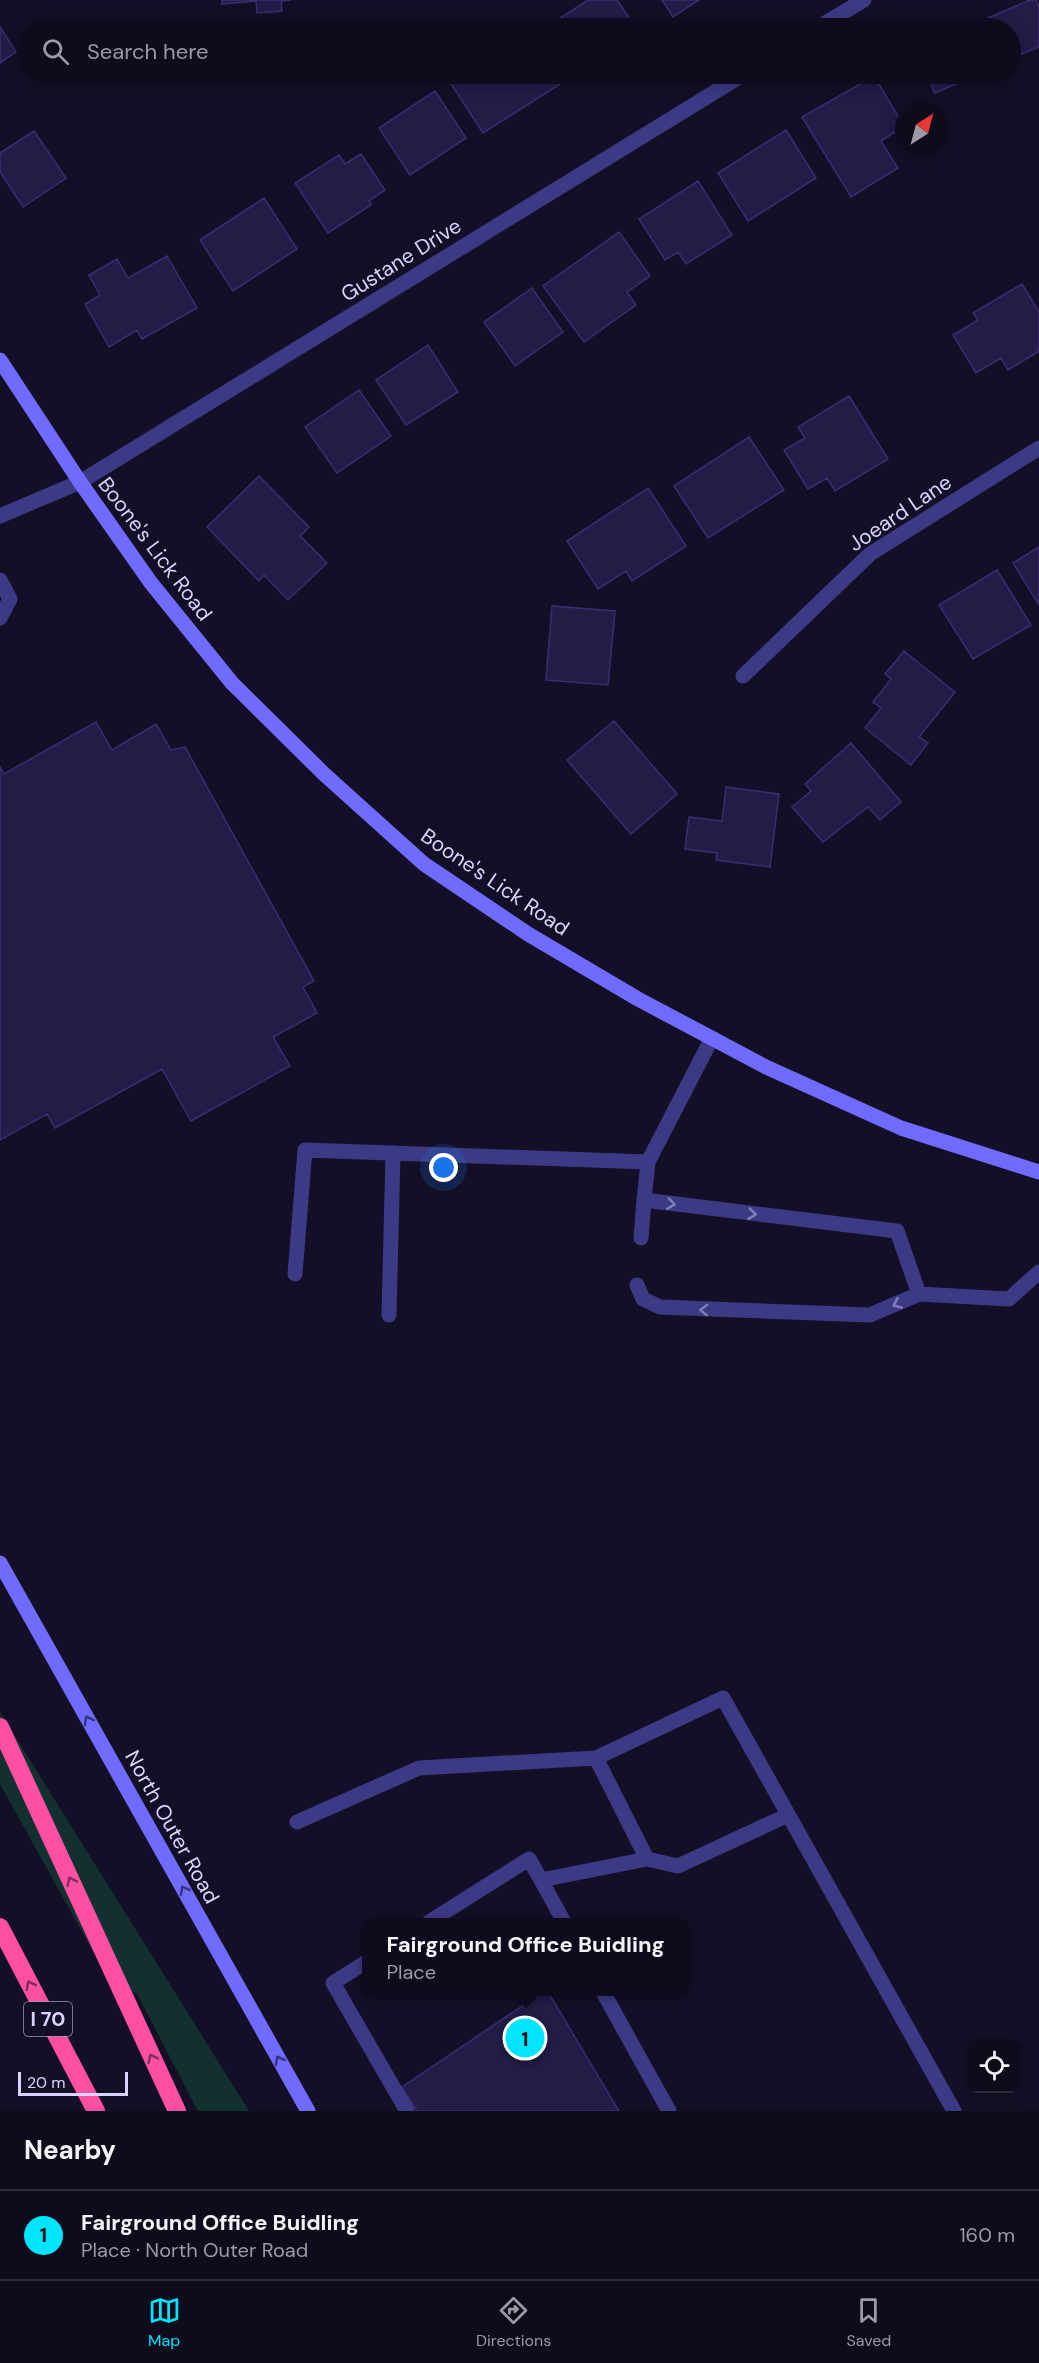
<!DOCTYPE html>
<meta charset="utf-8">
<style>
body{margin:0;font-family:"DM Sans",sans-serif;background:#171425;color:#f1f3f6}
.controls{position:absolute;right:18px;bottom:18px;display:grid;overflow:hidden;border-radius:12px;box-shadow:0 3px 15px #0003}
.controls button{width:54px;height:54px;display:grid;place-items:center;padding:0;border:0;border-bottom:2px solid #2e2b3b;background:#0e0b1c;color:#f1f3f6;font:30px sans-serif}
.compass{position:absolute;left:895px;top:102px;width:54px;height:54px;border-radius:50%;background:#0e0b1c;box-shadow:0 3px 15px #0003;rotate:36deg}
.scale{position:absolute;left:18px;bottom:15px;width:110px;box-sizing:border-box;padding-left:6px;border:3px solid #d9d4ff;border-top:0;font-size:16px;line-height:21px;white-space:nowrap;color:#d9d4ff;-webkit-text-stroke:4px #130f26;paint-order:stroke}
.you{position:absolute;left:444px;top:1168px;width:21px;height:21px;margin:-15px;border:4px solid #fff;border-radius:50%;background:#1a73e8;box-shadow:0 0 0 9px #1a73e833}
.badge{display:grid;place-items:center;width:39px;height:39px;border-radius:50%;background:#00e5ff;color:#111;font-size:20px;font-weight:700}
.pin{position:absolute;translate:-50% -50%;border:3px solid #fff;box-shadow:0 2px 6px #0006}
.popup{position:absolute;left:362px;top:1918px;width:327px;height:78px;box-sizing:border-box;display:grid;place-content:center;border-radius:12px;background:#0e0b1c;filter:drop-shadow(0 2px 4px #0005);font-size:20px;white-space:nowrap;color:#9b9ba3}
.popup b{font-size:22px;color:#f1f3f6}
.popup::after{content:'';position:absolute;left:50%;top:100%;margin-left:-12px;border:12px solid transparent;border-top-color:#0e0b1c}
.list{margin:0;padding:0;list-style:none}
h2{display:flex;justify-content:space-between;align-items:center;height:78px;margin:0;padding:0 24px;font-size:26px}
h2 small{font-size:20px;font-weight:400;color:#9b9ba3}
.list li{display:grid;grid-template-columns:39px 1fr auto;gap:18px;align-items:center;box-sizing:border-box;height:90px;padding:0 24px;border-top:2px solid #2e2b3b}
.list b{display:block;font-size:22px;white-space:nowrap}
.list p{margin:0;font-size:20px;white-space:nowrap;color:#9b9ba3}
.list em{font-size:20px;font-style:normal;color:#9b9ba3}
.icon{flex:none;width:33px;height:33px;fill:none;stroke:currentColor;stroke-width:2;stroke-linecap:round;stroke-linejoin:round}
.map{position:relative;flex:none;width:1039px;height:2111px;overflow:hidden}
.search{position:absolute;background:#0e0b1c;box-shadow:0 3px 15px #0003;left:18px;right:18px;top:18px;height:66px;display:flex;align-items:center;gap:15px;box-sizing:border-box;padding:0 21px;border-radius:33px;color:#9b9ba3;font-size:22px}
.sheet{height:168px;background:#0e0b1c}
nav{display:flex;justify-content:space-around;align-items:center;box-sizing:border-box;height:84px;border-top:2px solid #2e2b3b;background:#0e0b1c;font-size:16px;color:#9b9ba3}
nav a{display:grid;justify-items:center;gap:3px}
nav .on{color:#00e5ff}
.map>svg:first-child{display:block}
</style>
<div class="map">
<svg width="1039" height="2111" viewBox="0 0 1039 2111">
<rect width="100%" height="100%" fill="#130f26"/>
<path fill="#12302f" d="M 0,1712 L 249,2111 L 198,2111 L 137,1994 L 107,1977 L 0,1784 Z"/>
<path fill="#241b47" stroke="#3b2d73" stroke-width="1.5" d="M 222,0 L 291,0 L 281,1 L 282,11 L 257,13 L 256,1 L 222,4 Z
M 588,0 L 617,0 L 636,28 L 566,28 L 559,19 Z
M 662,0 L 699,0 L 673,17 Z
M 1030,0 L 1036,0 L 1039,8 L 1039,47 L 1010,59 L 1010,28 L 965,28 Z
M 0,27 L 16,52 L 0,63 Z
M 466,74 L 553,74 L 560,84 L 483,133 L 451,84 Z
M 926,74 L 979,74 L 935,93 Z
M 874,76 L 904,126 L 881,141 L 898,168 L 851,197 L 802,117 Z
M 435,91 L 466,138 L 410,175 L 379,128 Z
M 786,130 L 816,178 L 748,221 L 718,173 Z
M 34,131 L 66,178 L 23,207 L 0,172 L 0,153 Z
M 361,154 L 385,190 L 369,201 L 371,205 L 328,233 L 295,183 L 339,155 L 345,164 Z
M 698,181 L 732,235 L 686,264 L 678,252 L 665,260 L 639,219 Z
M 264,198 L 297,249 L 233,291 L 200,240 Z
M 619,232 L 650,276 L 627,292 L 636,305 L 584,342 L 543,286 Z
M 167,256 L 197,308 L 142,339 L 137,330 L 109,347 L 85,304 L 100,295 L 89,275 L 117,259 L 128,278 Z
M 1022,284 L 1039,312 L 1039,351 L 1008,370 L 1001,358 L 976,373 L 953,335 L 978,320 L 973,313 Z
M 532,288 L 563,332 L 515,366 L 484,322 Z
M 428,345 L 458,392 L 406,425 L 376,380 Z
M 359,390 L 391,436 L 337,473 L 305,427 Z
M 849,396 L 888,459 L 835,491 L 827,478 L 808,489 L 784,450 L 805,438 L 798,427 Z
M 749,437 L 784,490 L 708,538 L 674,486 Z
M 259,476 L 309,527 L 300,536 L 327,563 L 288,600 L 264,575 L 259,581 L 207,527 Z
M 648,488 L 686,546 L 632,581 L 626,571 L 598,589 L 567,541 Z
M 1039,547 L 1039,605 L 1013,563 Z
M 997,570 L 1031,625 L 973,659 L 939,605 Z
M 552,606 L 615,611 L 608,685 L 546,680 Z
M 904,651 L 955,692 L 919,737 L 928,743 L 911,765 L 865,728 L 881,708 L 873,702 L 891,679 L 885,674 Z
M 614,721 L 677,794 L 631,834 L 567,760 Z
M 96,722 L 112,750 L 156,724 L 171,750 L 185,747 L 314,981 L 303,987 L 317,1013 L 273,1037 L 290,1066 L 191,1121 L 162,1069 L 55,1128 L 47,1114 L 0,1140 L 0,767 L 4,774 Z
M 851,743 L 901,802 L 880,820 L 868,807 L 823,842 L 792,807 L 811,791 L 805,784 Z
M 726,787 L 779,794 L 770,867 L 716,860 L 717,853 L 685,849 L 689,817 L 722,821 Z
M 543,1992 L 548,1992 L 619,2111 L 417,2111 L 402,2087 Z"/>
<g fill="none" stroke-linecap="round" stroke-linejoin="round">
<path stroke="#3d3a85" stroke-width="15" d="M 0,516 L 80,482
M 0,580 L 10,599 L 0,618
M 644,1200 L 648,1162 L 712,1038
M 295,1274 L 305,1150 L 648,1162
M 637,1285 L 643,1299 L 660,1307 L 870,1315 L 919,1294 L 897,1231 L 644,1200 L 641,1238
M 919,1294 L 1009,1299 L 1039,1272
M 389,1315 L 393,1153
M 297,1822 L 419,1768 L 596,1758 L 723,1698 L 954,2111
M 647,1859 L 678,1866 L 788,1815
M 541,1880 L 564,1922
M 429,1922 L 529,1859 L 541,1880 L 647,1859 L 596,1758
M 366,1962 L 333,1983 L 407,2111
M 603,1992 L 669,2111"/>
<path stroke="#3d3a85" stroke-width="15" d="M 817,28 L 864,0
M 80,482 L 744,74
M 743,676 L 870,554 L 1039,448"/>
<path stroke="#6f6bff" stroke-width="15" d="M 0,360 L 80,482 L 151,583 L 232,683 L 324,774 L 424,864 L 528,934 L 638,999 L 766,1067 L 901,1128 L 1039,1172
M 0,1563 L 308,2111"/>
<path stroke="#ff4fa3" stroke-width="18" d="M 0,1727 L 177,2111
M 0,1927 L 96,2111"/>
</g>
<defs><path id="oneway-chevron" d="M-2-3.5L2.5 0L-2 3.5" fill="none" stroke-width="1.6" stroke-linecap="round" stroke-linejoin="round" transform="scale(1.5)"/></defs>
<g stroke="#837fbc">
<use href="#oneway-chevron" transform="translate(671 1204) rotate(8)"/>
<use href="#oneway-chevron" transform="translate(752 1214) rotate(7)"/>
<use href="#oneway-chevron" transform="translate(897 1304) rotate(156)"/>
<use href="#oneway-chevron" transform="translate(704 1310) rotate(-178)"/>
</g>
<g stroke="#38347d">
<use href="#oneway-chevron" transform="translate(88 1720) rotate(-119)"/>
<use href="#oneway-chevron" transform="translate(184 1890) rotate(-119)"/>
<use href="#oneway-chevron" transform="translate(279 2060) rotate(-119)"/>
</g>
<g stroke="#7d2c5e">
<use href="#oneway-chevron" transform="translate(71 1881) rotate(-115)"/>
<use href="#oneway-chevron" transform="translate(30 1985) rotate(-118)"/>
<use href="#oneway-chevron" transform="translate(152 2058) rotate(-115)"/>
</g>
<g text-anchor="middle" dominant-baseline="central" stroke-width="5" stroke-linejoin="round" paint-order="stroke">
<rect fill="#130f26" stroke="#9e99be" stroke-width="1.5" x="24" y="2002" width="48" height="34" rx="4.5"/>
<g font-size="20" font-weight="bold" fill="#d9d4ff">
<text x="48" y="2019">I 70</text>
</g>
<g font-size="21" fill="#d9d4ff" stroke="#130f26">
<text transform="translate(401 260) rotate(-32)">Gustane Drive</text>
<text transform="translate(900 513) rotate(-34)">Joeard Lane</text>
<text transform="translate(155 549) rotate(53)">Boone's Lick Road</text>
<text transform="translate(495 882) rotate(34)">Boone's Lick Road</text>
<text transform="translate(172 1827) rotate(61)">North Outer Road</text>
</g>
</g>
</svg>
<div class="controls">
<button><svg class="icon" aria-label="locate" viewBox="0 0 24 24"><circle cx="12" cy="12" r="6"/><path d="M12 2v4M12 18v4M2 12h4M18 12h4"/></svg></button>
</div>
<svg class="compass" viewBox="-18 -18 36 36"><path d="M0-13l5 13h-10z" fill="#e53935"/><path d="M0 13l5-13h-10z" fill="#9b9ba3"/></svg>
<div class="scale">20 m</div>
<div class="you"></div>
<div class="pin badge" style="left:525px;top:2038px">1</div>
<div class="popup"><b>Fairground Office Buidling</b>Place</div>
<div class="search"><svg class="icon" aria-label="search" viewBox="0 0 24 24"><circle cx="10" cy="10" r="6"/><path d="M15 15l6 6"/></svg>Search here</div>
</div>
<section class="sheet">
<h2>Nearby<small></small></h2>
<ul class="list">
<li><span class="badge">1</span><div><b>Fairground Office Buidling</b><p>Place · North Outer Road</p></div><em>160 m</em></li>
</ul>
</section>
<nav>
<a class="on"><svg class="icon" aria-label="map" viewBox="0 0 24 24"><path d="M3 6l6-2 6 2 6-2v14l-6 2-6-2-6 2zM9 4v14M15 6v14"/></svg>Map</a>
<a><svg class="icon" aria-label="directions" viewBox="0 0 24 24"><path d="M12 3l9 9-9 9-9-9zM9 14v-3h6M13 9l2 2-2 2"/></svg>Directions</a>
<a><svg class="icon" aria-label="saved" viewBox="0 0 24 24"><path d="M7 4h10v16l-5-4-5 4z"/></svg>Saved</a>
</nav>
